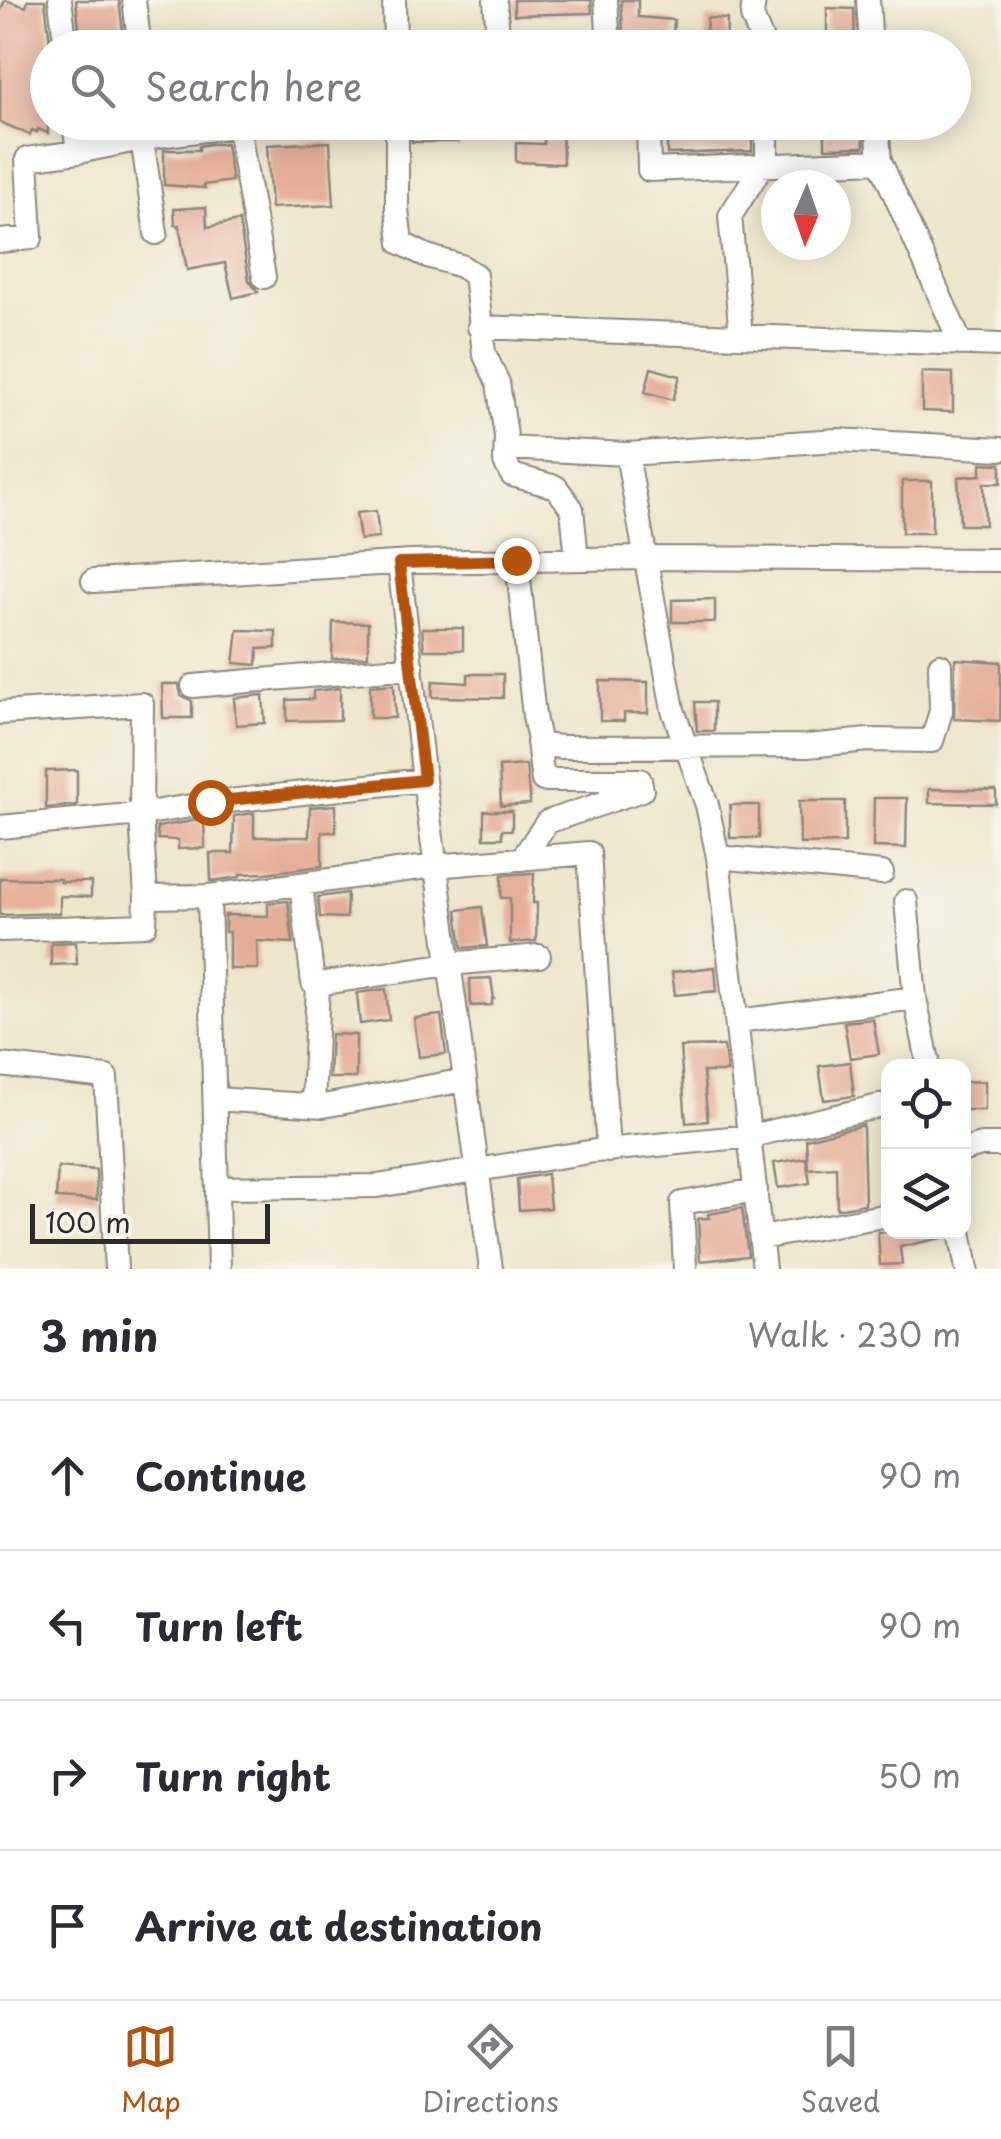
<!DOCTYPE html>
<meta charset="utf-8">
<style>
body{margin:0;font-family:"Playpen Sans",sans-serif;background:#f7f7f7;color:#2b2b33}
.controls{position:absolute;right:30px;bottom:30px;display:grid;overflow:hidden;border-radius:20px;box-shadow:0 5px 25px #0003}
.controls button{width:90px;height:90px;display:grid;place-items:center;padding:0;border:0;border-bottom:2px solid #e1e1e2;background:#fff;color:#2b2b33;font:50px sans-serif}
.compass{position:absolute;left:761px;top:170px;width:90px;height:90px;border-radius:50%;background:#fff;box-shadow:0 5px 25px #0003;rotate:182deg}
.scale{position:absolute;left:30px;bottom:25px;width:240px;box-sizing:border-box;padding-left:10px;border:5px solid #2b2b2b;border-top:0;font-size:28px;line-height:35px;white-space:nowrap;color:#2b2b2b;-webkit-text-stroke:8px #f7f3e8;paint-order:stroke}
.stop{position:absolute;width:30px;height:30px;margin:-22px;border:8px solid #b45309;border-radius:50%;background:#fff}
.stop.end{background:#b45309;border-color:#fff;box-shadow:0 2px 10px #0008}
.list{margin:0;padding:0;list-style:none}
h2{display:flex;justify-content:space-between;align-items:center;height:130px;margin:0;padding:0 40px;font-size:42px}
h2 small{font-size:32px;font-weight:400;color:#7c7c81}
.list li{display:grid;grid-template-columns:65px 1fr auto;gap:30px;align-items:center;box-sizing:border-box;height:150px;padding:0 40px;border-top:2px solid #e1e1e2}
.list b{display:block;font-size:38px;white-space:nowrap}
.list em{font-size:32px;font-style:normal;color:#7c7c81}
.icon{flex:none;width:55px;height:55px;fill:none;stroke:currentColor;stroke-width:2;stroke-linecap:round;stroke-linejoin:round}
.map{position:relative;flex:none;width:1001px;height:1269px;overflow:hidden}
.search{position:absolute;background:#fff;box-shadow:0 5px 25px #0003;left:30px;right:30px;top:30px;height:110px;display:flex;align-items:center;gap:25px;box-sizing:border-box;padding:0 35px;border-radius:55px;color:#7c7c81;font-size:38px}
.sheet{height:730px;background:#fff}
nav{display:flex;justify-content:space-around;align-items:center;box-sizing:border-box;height:140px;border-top:2px solid #e1e1e2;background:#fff;font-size:28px;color:#7c7c81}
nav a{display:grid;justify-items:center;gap:5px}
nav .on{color:#b45309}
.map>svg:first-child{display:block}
</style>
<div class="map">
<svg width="1001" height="1269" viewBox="0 0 1001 1269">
<rect width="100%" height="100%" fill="#f7f3e8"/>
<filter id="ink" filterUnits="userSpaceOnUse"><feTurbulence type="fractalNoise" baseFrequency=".01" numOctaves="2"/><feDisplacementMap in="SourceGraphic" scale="20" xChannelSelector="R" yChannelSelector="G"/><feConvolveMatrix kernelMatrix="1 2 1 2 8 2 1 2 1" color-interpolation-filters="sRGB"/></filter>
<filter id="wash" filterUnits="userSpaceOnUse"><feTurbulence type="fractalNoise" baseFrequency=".0048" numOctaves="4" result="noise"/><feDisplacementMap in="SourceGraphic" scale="40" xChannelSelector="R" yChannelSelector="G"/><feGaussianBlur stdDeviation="2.25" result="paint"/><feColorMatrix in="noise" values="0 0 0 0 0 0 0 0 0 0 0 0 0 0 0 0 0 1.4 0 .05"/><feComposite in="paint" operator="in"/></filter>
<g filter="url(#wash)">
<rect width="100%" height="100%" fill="#eee6cb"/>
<g id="blocks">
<path fill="#e5ad98" d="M 5,0 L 26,7 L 28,0 L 45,0 L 50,42 L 48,48 L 48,133 L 38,129 L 37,132 L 32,130 L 30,135 L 0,122 L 0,12 Z
M 76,0 L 119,0 L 125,48 L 81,48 Z
M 514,0 L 591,0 L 592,13 L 514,15 Z
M 621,0 L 638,0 L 638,17 L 674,20 L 672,48 L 624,48 Z
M 827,8 L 854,9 L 855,47 L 827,47 Z
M 707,18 L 727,19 L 726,48 L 705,48 Z
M 544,122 L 562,122 L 563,164 L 516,162 L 516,143 L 544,144 Z
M 412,123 L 459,123 L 459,142 L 412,142 Z
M 825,131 L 863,131 L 864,147 L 825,148 Z
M 730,134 L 752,134 L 752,151 L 667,154 L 667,135 L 730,136 Z
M 330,142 L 334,205 L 271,208 L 267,145 Z
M 210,144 L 226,144 L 232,181 L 204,185 L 205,188 L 164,185 L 164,150 L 199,150 L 199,146 Z
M 206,207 L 207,227 L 239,221 L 249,280 L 258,292 L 233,298 L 225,263 L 187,270 L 179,225 L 175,225 L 174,209 Z
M 651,368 L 680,376 L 673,400 L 645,392 Z
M 922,372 L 953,373 L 953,412 L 922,411 Z
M 981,463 L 1001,464 L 1001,483 L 984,483 L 985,525 L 960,525 L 958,477 L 981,475 Z
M 902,481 L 932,481 L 932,533 L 902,533 Z
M 376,511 L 379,538 L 360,540 L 356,513 Z
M 715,599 L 715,622 L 672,622 L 672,600 Z
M 333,622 L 368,623 L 368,656 L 332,659 Z
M 422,628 L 463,628 L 463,650 L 424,650 Z
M 238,630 L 276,631 L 276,648 L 258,649 L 257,665 L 234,663 Z
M 955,659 L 1001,662 L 1000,721 L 954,719 Z
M 468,674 L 503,674 L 503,698 L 432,697 L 433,681 L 468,683 Z
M 600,681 L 648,682 L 648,713 L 624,713 L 624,721 L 600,721 Z
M 162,684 L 179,684 L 181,695 L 192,701 L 192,718 L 163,718 Z
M 394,684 L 395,718 L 370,718 L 370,686 Z
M 340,688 L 340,720 L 287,721 L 287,700 L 313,699 L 313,691 Z
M 263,695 L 265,723 L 236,725 L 234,698 Z
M 695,702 L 714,702 L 714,731 L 697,731 Z
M 526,765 L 530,804 L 501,806 L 499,767 Z
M 77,770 L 77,805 L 46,808 L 46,771 Z
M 929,789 L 996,790 L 996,804 L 929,803 Z
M 874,798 L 907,798 L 906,848 L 873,847 Z
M 799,801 L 845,801 L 845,843 L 800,844 Z
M 336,805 L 336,832 L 322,832 L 322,866 L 266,873 L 240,874 L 240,877 L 211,881 L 210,853 L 233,853 L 234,816 L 254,813 L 254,837 L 309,837 L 310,807 Z
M 730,805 L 759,805 L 759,838 L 730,838 Z
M 484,811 L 512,811 L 512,830 L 502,830 L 502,838 L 484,838 Z
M 204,819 L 205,848 L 178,849 L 178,840 L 158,839 L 157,827 Z
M 534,873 L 533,903 L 537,903 L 536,941 L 510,943 L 510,898 L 501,898 L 502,875 Z
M 0,878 L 60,879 L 60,882 L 91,882 L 91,897 L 60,896 L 60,913 L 0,915 Z
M 347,893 L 346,918 L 320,917 L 318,897 Z
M 288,901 L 293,943 L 257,941 L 258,969 L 229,969 L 229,932 L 225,932 L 225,915 L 268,916 L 268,903 Z
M 482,907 L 487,946 L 462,948 L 457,910 Z
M 76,942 L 77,964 L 51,965 L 51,943 Z
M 715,967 L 717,991 L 675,995 L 672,972 Z
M 491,978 L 494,999 L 492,999 L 492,1005 L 471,1006 L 470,979 Z
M 386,989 L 389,1020 L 360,1024 L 357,993 Z
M 441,1015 L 446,1054 L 419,1057 L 414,1018 Z
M 873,1019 L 879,1054 L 850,1058 L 844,1022 Z
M 331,1034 L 356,1035 L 356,1078 L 329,1078 Z
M 724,1046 L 727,1072 L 703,1072 L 708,1121 L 686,1123 L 680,1047 Z
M 850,1062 L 854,1096 L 824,1100 L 819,1066 Z
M 985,1081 L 985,1110 L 964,1110 L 964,1082 Z
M 863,1125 L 865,1204 L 837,1209 L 836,1167 L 808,1169 L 806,1139 Z
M 806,1158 L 810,1183 L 778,1188 L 774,1163 Z
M 58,1167 L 96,1170 L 97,1200 L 56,1198 Z
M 547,1174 L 550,1208 L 519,1210 L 517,1179 Z
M 742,1208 L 748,1256 L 700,1261 L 698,1219 L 709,1218 L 708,1214 Z
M 878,1232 L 945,1232 L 946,1237 L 900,1247 L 902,1264 L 880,1265 Z"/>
</g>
</g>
<g filter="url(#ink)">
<use href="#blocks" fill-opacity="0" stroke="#8c887b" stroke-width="2.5"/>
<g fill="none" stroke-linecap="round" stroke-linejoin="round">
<defs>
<path id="minor" d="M 60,0 L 66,48
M 134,0 L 140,48
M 394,0 L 395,48
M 495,0 L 499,48
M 606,0 L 609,48
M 754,0 L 752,16 L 765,48
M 868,0 L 871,48
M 912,48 L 935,46
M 74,122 L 78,152
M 397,122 L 397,209 L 401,243 L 427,256 L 461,266 L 475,275 L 484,353 L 498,383 L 506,436 L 505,462 L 512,475 L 556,487 L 572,509 L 577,559
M 503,122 L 503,123
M 648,122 L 649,170 L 880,161 L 877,122
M 238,125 L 264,277
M 142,139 L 156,233
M 880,161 L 961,344
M 767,165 L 767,122
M 0,241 L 31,238 L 27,159 L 78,152 L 151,137 L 266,122
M 479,327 L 1001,345
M 741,336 L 730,216 L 762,166
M 506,448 L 627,454 L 837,440 L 1001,449
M 627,454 L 673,710 L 707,805 L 718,857 L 764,1269
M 517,561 L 534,716 L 540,745 L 562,747 L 808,746 L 868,740 L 932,741 L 941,711 L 940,665
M 399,563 L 424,780 L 491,1269
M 93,581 L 412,562 L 645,558 L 1001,560
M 193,686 L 412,667
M 0,713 L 142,704 L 141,814 L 210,803 L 424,780
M 0,827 L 141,814 L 146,897
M 718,857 L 882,873
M 522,859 L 547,822 L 642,790 L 640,780 L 543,780 L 538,742
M 301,884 L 313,983 L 318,984 L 313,1105
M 209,896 L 219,1269
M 906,901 L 915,998
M 0,930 L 145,925 L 146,897 L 209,896 L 435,866 L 589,853 L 608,1151
M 318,984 L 449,964 L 539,956
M 738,1021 L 915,998 L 929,1066
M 0,1065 L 106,1077 L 116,1269
M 215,1099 L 323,1106 L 465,1080
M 964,1150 L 981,1145 L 1001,1145
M 217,1188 L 377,1186 L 595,1151 L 751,1136 L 888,1104
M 960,1232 L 967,1269
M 761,1238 L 888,1215
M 685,1269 L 682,1203 L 756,1190"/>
</defs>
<use href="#minor" stroke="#8c887b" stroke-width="26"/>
<use href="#minor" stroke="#fff" stroke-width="22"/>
</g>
</g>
<g fill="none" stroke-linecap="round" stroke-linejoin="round" filter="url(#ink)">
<path stroke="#b45309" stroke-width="12" d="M 210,802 L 424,780 L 399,563 L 516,560"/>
</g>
</svg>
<div class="controls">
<button><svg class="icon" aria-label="locate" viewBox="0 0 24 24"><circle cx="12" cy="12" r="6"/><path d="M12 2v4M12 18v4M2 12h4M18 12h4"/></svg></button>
<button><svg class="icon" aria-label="layers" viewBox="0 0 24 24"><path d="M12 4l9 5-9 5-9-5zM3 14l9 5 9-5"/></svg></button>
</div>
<svg class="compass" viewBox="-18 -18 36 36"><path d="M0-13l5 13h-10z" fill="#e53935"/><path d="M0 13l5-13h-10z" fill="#7c7c81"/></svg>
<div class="scale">100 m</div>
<div class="stop" style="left:210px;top:802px"></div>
<div class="stop end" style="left:516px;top:560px"></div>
<div class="search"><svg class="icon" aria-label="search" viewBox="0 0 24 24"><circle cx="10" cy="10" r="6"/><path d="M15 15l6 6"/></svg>Search here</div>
</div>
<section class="sheet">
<h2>3 min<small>Walk · 230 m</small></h2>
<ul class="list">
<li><svg class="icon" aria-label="ahead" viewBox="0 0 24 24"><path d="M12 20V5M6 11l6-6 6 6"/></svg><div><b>Continue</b></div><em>90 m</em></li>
<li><svg class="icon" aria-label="left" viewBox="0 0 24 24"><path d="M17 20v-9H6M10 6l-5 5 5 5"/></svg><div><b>Turn left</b></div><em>90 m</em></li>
<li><svg class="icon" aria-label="right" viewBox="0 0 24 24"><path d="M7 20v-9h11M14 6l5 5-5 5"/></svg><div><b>Turn right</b></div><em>50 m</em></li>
<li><svg class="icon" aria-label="arrive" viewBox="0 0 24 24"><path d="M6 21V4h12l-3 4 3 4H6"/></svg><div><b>Arrive at destination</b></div></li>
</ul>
</section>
<nav>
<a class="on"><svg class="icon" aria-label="map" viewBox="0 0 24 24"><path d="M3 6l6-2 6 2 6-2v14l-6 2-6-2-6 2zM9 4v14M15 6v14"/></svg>Map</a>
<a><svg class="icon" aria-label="directions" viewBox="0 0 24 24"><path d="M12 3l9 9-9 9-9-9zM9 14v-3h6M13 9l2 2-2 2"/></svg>Directions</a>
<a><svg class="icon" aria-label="saved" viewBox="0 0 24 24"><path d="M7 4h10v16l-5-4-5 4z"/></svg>Saved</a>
</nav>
